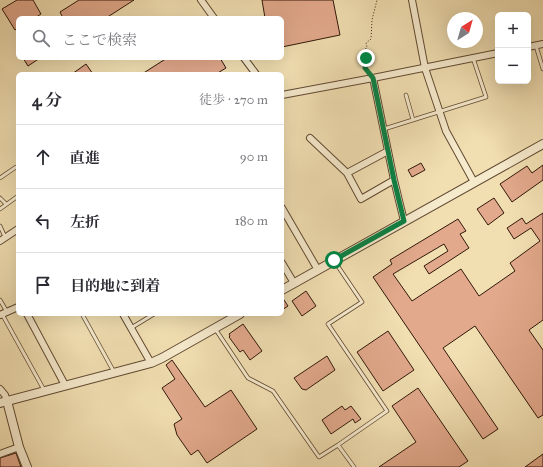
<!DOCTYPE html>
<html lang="ja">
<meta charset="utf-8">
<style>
body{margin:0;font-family:"IM FELL Great Primer","Noto Serif JP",serif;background:#f7f7f7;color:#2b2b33}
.controls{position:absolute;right:12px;top:12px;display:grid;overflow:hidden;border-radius:6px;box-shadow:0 4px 16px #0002}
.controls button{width:36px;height:36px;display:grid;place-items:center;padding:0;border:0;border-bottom:1px solid #e1e1e2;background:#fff;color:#2b2b33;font:20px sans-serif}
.compass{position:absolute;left:447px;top:12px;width:36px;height:36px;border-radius:50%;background:#fff;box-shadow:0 4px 16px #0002;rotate:37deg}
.stop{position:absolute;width:12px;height:12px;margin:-9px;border:3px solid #0b8043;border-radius:50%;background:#fff}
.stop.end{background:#0b8043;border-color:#fff;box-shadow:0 1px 4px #0008}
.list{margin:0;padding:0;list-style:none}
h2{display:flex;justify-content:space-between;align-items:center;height:52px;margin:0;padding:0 16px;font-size:17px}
h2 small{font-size:13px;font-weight:400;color:#7c7c81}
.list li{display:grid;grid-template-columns:26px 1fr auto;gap:12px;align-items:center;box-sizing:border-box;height:64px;padding:0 16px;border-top:1px solid #e1e1e2}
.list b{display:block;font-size:15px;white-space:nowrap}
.list em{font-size:13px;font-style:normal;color:#7c7c81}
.icon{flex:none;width:22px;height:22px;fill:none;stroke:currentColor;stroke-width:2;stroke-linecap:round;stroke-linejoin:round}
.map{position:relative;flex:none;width:543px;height:467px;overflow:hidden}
.search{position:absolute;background:#fff;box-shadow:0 4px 16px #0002;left:16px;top:16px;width:268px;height:44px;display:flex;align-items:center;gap:10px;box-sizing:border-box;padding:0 14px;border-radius:6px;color:#7c7c81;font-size:15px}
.panel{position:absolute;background:#fff;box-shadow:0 4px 16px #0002;left:16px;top:72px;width:268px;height:244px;border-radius:6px}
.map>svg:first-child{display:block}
</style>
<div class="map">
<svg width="543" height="467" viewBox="0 0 543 467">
<rect width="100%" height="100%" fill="#f1dfb2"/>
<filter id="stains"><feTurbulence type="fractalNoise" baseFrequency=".005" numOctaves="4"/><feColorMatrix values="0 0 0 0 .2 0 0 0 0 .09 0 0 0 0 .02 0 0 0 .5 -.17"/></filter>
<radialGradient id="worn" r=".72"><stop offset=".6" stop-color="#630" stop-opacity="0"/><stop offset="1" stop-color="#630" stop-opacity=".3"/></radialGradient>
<path fill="#e2a98c" stroke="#311808" d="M 17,0 L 33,0 L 41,14 L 35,18 L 18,18 L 18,28 L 15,30 L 2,9 Z
M 79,0 L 134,0 L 106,18 L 63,18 L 60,12 Z
M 262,0 L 333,0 L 340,35 L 282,47 L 282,18 L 265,18 Z
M 23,58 L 40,58 L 28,66 Z
M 167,58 L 220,58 L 226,68 L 216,74 L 142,74 Z
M 86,64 L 93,74 L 72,74 Z
M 421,163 L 425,170 L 412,177 L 408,170 Z
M 543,165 L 543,180 L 512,202 L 500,184 L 527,166 L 532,173 Z
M 494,198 L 504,213 L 488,225 L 477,209 Z
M 543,213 L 543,320 L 529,330 L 543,350 L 543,415 L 538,418 L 475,326 L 443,348 L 498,429 L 483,439 L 373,277 L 392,264 L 390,260 L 458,219 L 466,231 L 460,234 L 469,248 L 429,274 L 424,266 L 448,251 L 444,244 L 393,274 L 412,301 L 461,269 L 479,296 L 515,271 L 510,263 L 540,241 L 531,228 L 514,239 L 507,228 L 522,218 L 526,224 Z
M 306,291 L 316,306 L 302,316 L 292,301 Z
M 282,297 L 288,306 L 282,310 Z
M 243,324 L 262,351 L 250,360 L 243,350 L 240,352 L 229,337 L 230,336 L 229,334 Z
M 388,331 L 414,370 L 383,391 L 357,352 Z
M 327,356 L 335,370 L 306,390 L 302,389 L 294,378 Z
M 172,360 L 205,407 L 231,390 L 257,429 L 207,463 L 198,450 L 191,455 L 177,435 L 174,424 L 182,419 L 162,388 L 175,379 L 166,365 Z
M 418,388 L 468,461 L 459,467 L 379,467 L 416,442 L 392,406 Z
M 342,406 L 345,410 L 351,406 L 361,419 L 355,423 L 353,419 L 331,434 L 322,420 Z
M 16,453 L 21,467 L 0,467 L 0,458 Z
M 543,454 L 543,467 L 525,467 Z"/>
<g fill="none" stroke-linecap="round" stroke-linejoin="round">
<defs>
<path id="service" d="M 536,46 L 543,69
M 406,95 L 413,120
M 384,129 L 486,97 L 473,58
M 0,178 L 16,167
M 0,198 L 6,204
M 0,209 L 18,196
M 0,226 L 5,237
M 0,300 L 7,312
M 2,314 L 44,390
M 82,314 L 114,372
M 131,328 L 154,314
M 216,330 L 248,378 L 273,391 L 319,457 L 338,445 L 387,411 L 328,324 L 362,302 L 335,262
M 338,445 L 354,467"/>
<path id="minor" d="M 201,0 L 214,18
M 412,0 L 425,68 L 446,131 L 474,182
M 528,47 L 543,44
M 244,58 L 256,74
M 373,78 L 394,180 L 404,221
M 282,95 L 373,78 L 498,53
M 310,138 L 347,173 L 361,199 L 394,180
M 347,173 L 388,151
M 282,208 L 318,270
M 0,241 L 18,229
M 282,263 L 294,283
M 27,314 L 65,385
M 123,314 L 151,363
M 0,315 L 18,307
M 0,389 L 5,395 L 7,401
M 0,454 L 19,447"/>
<path id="tertiary" d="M 282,290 L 543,144
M 7,401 L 19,447 L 27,467
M 0,403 L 151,363 L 162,358 L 240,314"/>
</defs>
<use href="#service" stroke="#614a32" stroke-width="4.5"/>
<use href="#minor" stroke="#614a32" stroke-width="8"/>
<use href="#tertiary" stroke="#614a32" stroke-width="10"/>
<path stroke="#311808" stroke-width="1" stroke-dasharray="1 2" stroke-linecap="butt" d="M 369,73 L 365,68 L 366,58 L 363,52 L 367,47 L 366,43 L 371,39 L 372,20 L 377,0"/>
<use href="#service" stroke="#f6eacd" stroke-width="3"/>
<use href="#minor" stroke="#f6eacd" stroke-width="6"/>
<use href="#tertiary" stroke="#f6eacd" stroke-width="8"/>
</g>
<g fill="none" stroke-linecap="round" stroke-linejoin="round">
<path stroke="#0b8043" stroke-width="5" d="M 334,260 L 404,221 L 394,180 L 373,78 L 365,68 L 366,58"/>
</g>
<rect width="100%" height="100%" filter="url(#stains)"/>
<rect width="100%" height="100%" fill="url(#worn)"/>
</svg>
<div class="controls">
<button>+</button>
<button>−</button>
</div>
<svg class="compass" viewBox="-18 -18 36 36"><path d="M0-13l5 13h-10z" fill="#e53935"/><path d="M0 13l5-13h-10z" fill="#7c7c81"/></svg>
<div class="stop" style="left:334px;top:260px"></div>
<div class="stop end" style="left:366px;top:58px"></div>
<div class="search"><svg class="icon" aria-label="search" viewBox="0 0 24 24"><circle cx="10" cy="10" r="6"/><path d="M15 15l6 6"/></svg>ここで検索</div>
<section class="panel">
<h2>4 分<small>徒歩 · 270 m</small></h2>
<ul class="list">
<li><svg class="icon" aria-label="ahead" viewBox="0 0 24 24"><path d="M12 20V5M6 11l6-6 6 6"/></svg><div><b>直進</b></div><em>90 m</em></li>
<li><svg class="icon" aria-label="left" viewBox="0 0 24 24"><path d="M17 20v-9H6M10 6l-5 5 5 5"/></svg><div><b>左折</b></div><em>180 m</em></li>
<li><svg class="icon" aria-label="arrive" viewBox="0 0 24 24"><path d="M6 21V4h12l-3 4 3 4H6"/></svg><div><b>目的地に到着</b></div></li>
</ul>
</section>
</div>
